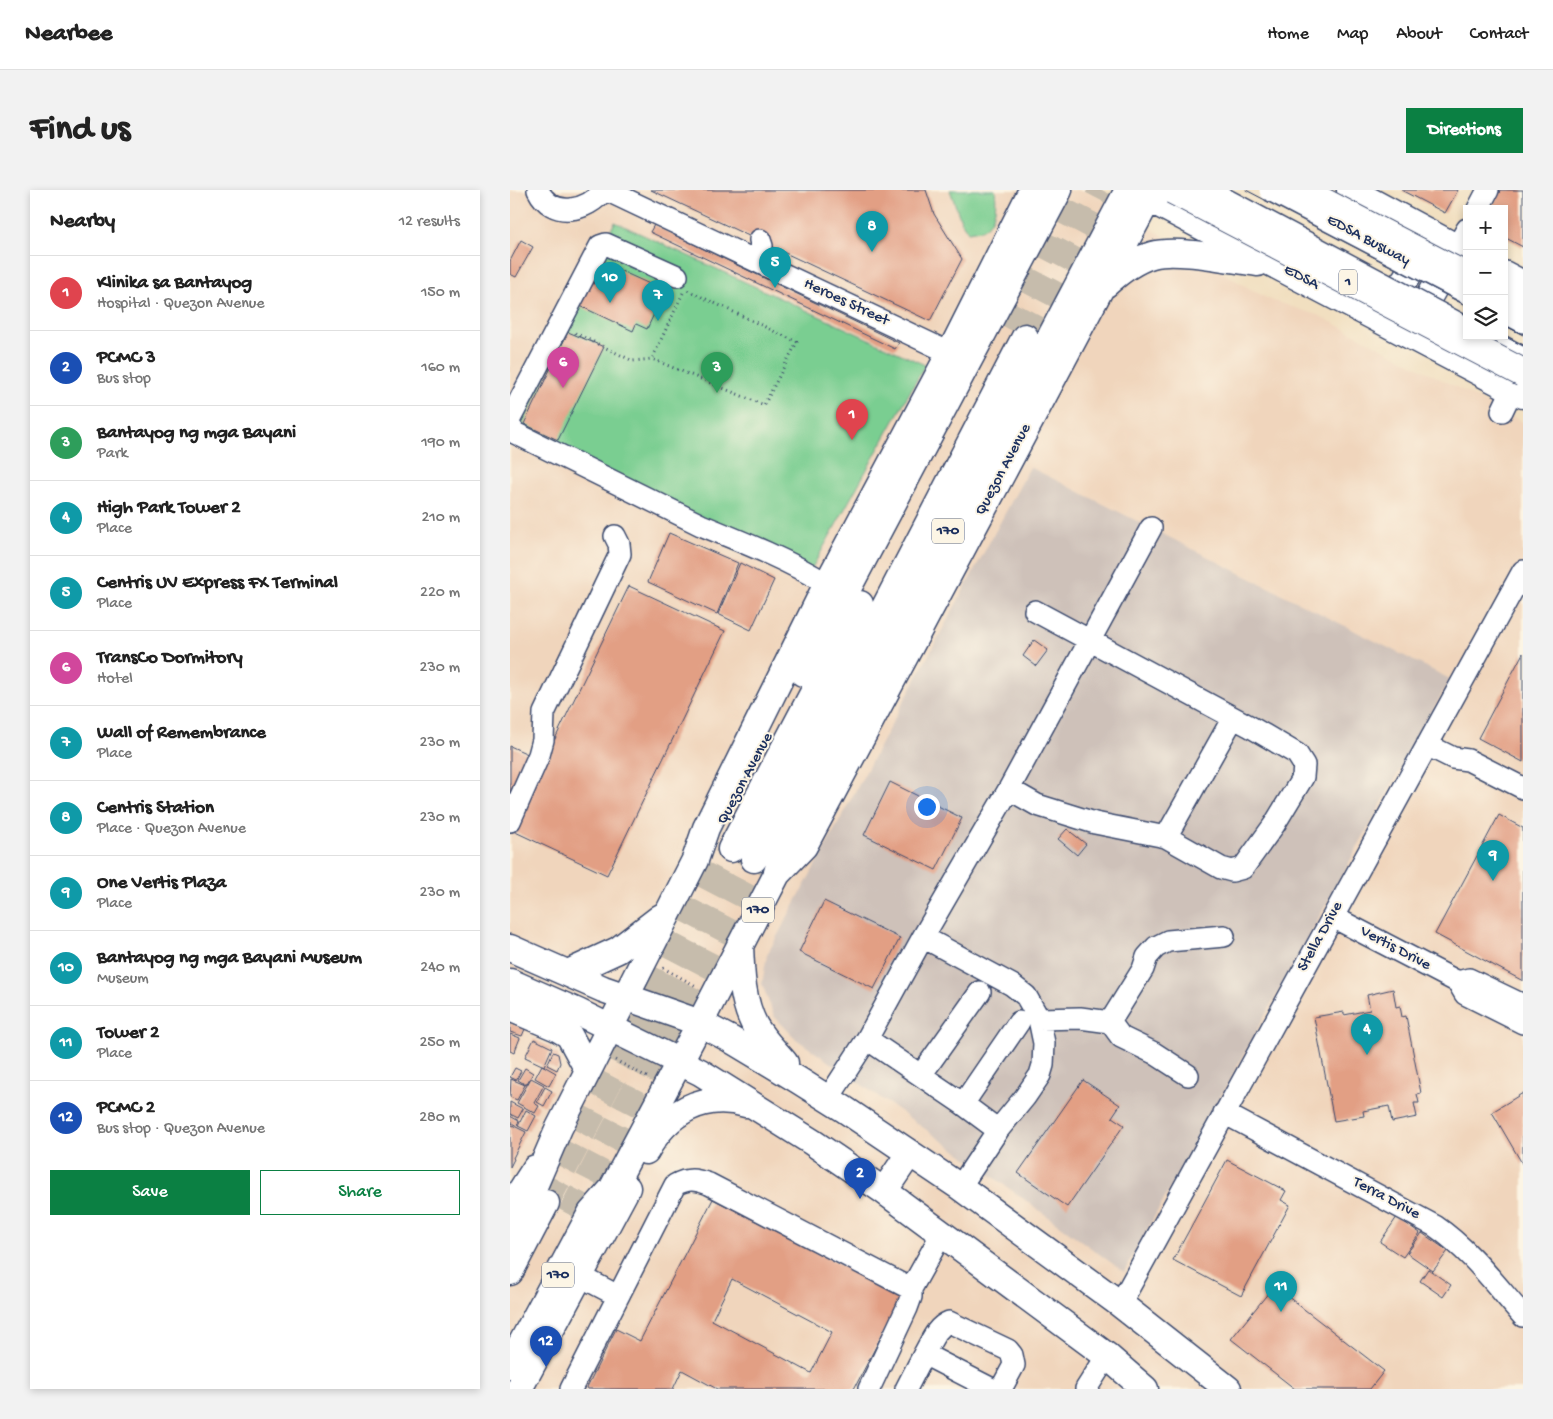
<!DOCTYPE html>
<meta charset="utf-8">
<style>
body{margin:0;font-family:"Gochi Hand",sans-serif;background:#f2f2f2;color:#222}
.controls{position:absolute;right:15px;top:15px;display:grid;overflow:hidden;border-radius:0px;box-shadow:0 2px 8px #0003}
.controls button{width:45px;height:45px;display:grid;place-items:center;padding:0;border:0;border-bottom:1px solid #e0e0e0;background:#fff;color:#222;font:25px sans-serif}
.you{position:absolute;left:416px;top:616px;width:18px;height:18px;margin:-12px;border:4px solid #fff;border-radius:50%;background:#1a73e8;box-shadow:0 0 0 8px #1a73e833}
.badge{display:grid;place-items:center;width:32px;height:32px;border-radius:50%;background:#0b8043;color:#fff;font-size:16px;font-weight:700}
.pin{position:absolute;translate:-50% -41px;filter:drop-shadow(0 1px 2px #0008)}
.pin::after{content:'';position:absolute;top:26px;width:18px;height:15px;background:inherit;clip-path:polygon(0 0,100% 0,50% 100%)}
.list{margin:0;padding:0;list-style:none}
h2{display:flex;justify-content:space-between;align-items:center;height:65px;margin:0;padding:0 20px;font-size:21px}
h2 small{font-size:16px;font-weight:400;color:#767676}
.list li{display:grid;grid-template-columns:32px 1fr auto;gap:15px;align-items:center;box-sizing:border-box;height:75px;padding:0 20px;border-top:1px solid #e0e0e0}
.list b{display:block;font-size:19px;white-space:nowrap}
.list p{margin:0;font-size:16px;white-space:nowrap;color:#767676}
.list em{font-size:16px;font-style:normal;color:#767676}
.actions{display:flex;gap:10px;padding:15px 20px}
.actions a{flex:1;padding:11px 0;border:1px solid #0b8043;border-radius:0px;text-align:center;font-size:18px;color:#0b8043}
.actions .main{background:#0b8043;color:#fff}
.icon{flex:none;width:28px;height:28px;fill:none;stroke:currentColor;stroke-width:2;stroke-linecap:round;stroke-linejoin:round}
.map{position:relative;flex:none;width:1013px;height:1199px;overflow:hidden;border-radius:0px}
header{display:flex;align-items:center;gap:30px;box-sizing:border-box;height:70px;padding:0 25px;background:#fff;border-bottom:1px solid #e0e0e0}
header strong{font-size:24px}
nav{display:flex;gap:28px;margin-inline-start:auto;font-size:18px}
.intro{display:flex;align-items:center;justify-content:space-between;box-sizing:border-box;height:120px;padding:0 30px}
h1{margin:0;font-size:35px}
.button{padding:12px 22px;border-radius:0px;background:#0b8043;color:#fff;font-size:18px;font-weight:700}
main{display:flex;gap:30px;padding:0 30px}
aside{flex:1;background:#fff;border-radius:0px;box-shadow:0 2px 8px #0003}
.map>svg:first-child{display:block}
</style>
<header>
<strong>Nearbee</strong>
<nav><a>Home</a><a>Map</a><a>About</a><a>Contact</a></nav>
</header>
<div class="intro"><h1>Find us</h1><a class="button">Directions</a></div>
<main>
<aside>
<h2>Nearby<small>12 results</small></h2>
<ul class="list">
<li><span class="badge" style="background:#e0444e">1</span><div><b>Klinika sa Bantayog</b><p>Hospital · Quezon Avenue</p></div><em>150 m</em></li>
<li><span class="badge" style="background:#1a4fb4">2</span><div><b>PCMC 3</b><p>Bus stop</p></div><em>160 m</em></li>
<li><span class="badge" style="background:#2e9e5b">3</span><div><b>Bantayog ng mga Bayani</b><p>Park</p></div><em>190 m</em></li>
<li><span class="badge" style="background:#0f9aa8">4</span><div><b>High Park Tower 2</b><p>Place</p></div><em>210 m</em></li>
<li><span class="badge" style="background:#0f9aa8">5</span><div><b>Centris UV Express FX Terminal</b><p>Place</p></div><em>220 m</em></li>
<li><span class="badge" style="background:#d1479c">6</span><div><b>TransCo Dormitory</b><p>Hotel</p></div><em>230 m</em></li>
<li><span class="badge" style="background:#0f9aa8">7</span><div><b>Wall of Remembrance</b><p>Place</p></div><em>230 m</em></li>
<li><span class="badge" style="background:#0f9aa8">8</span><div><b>Centris Station</b><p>Place · Quezon Avenue</p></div><em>230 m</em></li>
<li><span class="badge" style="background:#0f9aa8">9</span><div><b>One Vertis Plaza</b><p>Place</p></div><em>230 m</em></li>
<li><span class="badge" style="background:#0f9aa8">10</span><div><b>Bantayog ng mga Bayani Museum</b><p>Museum</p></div><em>240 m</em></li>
<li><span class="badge" style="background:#0f9aa8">11</span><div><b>Tower 2</b><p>Place</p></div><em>250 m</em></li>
<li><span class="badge" style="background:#1a4fb4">12</span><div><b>PCMC 2</b><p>Bus stop · Quezon Avenue</p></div><em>280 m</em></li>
</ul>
<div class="actions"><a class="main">Save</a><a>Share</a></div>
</aside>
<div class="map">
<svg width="1013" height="1199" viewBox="0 0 1013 1199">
<rect width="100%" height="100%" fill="#fcf5e5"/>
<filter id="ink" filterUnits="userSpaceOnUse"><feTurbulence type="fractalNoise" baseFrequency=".02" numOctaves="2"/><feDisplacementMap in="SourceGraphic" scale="10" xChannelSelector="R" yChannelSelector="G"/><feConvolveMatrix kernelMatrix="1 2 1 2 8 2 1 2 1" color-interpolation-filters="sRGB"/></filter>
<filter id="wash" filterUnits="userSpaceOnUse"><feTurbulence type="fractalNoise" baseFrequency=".0096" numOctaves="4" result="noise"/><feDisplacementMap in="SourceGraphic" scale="20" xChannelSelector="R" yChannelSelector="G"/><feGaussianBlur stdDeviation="1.12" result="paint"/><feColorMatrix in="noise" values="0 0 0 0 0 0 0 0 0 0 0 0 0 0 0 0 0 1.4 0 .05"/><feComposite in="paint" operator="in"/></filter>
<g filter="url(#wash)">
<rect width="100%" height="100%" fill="#f1dfc0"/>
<path fill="#f0d5bc" d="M 0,0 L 579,0 L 723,89 L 758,109 L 810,126 L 1013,232 L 1013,1199 L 0,1199 Z"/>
<path fill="#cec1b9" d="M 520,277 L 940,489 L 614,1082 L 464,973 L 286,849 L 264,826 L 252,794 L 257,765 Z"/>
<path fill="#7ace91" stroke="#4a7e78" d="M 440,0 L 485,0 C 487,13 486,34 471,40 C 467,41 462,41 458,42 L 451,31 Z
M 105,32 L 415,175 L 297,387 L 0,231 Z"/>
<g id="blocks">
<path fill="#e29f84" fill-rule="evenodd" d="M 141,0 L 416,0 L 424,24 L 452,69 L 420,131 Z
M 891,0 L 948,0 L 935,23 Z
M 990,0 L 1013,0 L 1013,57 L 994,47 L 994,19 L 981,19 Z
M 144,35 L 389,153 L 385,159 L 140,42 Z
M 11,50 L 23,57 L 6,87 L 0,84 L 0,71 Z
M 87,70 L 144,96 L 141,103 L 152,107 L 137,139 L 126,134 L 123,141 L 66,114 Z
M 58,142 L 94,157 L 48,250 L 14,234 Z
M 159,343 L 228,373 L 207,424 L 138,392 Z
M 230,373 L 264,390 L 241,440 L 208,424 Z
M 119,396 L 215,441 L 97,685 L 1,640 Z
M 524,450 L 538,460 L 526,476 L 513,466 Z
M 1013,463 L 1013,572 L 968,548 Z
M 0,556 L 20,565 L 0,608 Z
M 380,592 L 452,628 L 426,680 L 354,645 Z
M 989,625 L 1013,638 L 1013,791 L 925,744 Z
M 557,639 L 576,654 L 567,665 L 548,649 Z
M 314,711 L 390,748 L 364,799 L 289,762 Z
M 883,799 L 886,817 L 890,816 L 892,827 L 896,826 L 911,903 L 907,904 L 909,913 L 904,913 L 907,927 L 882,932 L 879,916 L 853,921 L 854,926 L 824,931 L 804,827 L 834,822 L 834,825 L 860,820 L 857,805 Z
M 0,833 L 15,839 L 12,846 L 0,842 Z
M 0,844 L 10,848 L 4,863 L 0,861 Z
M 24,849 L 42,858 L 34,876 L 15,867 Z
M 43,862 L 48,864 L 50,873 L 47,880 L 37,875 Z
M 32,875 L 46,883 L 39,896 L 25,888 Z
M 5,878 L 11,881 L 6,890 L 0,887 Z
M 15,878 L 23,883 L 16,895 L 8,890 Z
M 21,888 L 34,895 L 24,913 L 29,916 L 25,923 L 7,913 Z
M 1,889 L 15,895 L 7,910 L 0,907 Z
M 573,890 L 610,915 L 602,927 L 614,935 L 557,1017 L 508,983 Z
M 35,897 L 42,901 L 34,916 L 27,912 Z
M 1013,903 L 1013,975 L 982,922 Z
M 0,912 L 13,919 L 8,928 L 0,924 Z
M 16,920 L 26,926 L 18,941 L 8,936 Z
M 0,926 L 9,931 L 7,936 L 0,932 Z
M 0,934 L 16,942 L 3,968 L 4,969 L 0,977 Z
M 717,970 L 776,1001 L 771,1010 L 780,1015 L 731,1106 L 663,1070 Z
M 203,1009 L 392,1106 L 344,1199 L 207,1199 L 172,1180 L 163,1199 L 78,1199 L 77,1197 L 106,1139 L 130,1151 ZM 222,1089 L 322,1142 L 301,1183 L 202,1130 Z
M 887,1027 L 910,1043 L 893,1067 L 870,1052 Z
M 912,1043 L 938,1061 L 923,1081 L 897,1063 Z
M 918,1079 L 941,1095 L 933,1107 L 910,1091 Z
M 764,1096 L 874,1181 L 860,1199 L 785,1199 L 721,1149 Z"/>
</g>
</g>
<g filter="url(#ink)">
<use href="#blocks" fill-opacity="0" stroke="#3b496d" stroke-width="1"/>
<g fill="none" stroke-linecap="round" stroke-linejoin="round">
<path stroke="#c6bcac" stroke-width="26" stroke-dasharray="26 13" stroke-linecap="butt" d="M 495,137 L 567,0
M 515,147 L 592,0
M 36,1013 L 221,659
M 60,1025 L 244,669"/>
<defs>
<path id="minor" d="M 28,0 C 42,29 77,22 94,0
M 96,0 L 440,163
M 968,19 L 978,0
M 947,57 L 957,39
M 244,70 L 252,56 L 250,50
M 994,122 L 1013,132
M 973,146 L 1008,165
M 992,221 L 1002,200
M 0,229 L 90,56 L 96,54 L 167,86
M 0,236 L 5,243 L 191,335 C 233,352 278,370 317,394
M 917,555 L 943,568 L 958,570 L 1013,598
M 499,599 L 527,615 L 585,633 L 656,647 L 711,678 L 722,681 L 733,678 L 764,635 L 793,587 L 794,575 L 787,564 L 739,536 L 525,421
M 0,631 L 29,565 L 33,550 L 34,523 L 110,364 L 109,354 L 105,346
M 656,647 L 723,528
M 823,727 L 948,792 L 955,804 L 1013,833
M 413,747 L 502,795 L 516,806 L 529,829 L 534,853 L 533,875 L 530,885 L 515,907 L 488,940 L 450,997
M 948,792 L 959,789 L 1013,815
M 529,829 L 570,828 L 600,832 L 611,847 L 644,863 L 678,885
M 600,832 L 633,779 L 637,767 L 646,757 L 658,751 L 714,746
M 357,849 L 453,914 L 488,940
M 411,885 L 470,802
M 318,909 L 357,849 L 413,747 L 499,599 L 641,338
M 453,914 L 509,832
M 714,923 L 925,1036 C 960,1060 985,1094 1013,1126
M 0,1013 L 24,976
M 70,1086 L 108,1106
M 610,1114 L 1013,381
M 414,1164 C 421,1152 426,1137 439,1132 L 498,1160 L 502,1165 L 504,1175 L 491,1199
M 61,1199 L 165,995 C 178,988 185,989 199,994 L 401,1099
M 359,1199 L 397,1118 L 401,1107 L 401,1099 L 431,1045
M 396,1199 L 414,1164 L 482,1199
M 576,1199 L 597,1166"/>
<path id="major" d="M 622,0 L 1013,205
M 840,0 L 957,63
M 994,84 L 1013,94
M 596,94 C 609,82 625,70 642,65 C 667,58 721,70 748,73
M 867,113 C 891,102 908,78 904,50
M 909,138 L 908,130 L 911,121 L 942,66
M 293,483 L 549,0
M 221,659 L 350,414
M 244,669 L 515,147
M 268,683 L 294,656 L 643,0
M 230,755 C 231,782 232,811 245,836 C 253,850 265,861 275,873
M 0,758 L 93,799 L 190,833 L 220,849 L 288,890 L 334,919 L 450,997 L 610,1114 L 718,1199
M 58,783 L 108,760 L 151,727
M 0,792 L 68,822 L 190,882 L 302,952 L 374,1001 L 597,1166 L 635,1199
M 0,818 L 47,838 L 59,845 L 78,880
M 136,961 C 157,923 192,901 236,914
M 374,1001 L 399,964
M 0,1044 L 18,1010 L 49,938 L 185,670 L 196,638 L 317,394 L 440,163 L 522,0
M 0,1082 L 36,1013
M 0,1175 L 81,1023 L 102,999 L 190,833 L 266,686 L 278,644 L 618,0
M 9,1199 L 117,998"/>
<path id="highway" d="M 994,107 L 1013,117"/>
</defs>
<use href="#minor" stroke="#3b496d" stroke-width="24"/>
<use href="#major" stroke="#3b496d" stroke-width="29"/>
<use href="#highway" stroke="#3b496d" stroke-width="30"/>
<path stroke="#3b496d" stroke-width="3" stroke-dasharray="1 4" stroke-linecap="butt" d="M 173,103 L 142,169 L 254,215 L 287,152 L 177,100
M 65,143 L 123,171 L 142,169
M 153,778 L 188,797
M 105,870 L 137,887"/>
<use href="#minor" stroke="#fff" stroke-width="21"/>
<use href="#major" stroke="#fff" stroke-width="26"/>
<use href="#highway" stroke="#fff" stroke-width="28"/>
<path stroke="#1b2f5e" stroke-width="1" d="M 716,0 L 957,126
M 736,0 L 957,116
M 994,135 L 1013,145
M 994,146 L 1013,156"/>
<defs>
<path id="minor-bridge" d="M 698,0 L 957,138
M 760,0 L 957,103"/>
<path id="highway-bridge" d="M 663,0 L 1013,183
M 790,0 L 957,87"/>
</defs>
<use href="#minor-bridge" stroke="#3b496d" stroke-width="24" stroke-linecap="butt"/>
<use href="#highway-bridge" stroke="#3b496d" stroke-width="30" stroke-linecap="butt"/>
<use href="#minor-bridge" stroke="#fff" stroke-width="21"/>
<use href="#highway-bridge" stroke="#fff" stroke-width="28"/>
</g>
</g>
<g text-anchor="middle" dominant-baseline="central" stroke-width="4" stroke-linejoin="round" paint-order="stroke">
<g fill="#fcf5e5" stroke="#5e6a86" stroke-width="1">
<rect x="829" y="79.5" width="18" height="25" rx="4"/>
<rect x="422" y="328.5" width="32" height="25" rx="4"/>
<rect x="232" y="707.5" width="32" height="25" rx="4"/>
<rect x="32" y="1072.5" width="32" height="25" rx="4"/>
</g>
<g font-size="15" font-weight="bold" fill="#1b2f5e">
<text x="838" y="92">1</text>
<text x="438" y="341">170</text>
<text x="248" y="720">170</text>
<text x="48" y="1085">170</text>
</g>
<g font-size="16" fill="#1b2f5e" stroke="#fcf5e5">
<text transform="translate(858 51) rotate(28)">EDSA Busway</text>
<text transform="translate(791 88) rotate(27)">EDSA</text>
<text transform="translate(336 113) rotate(25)">Heroes Street</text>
<text transform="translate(494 280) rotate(-62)">Quezon Avenue</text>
<text transform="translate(236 589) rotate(-62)">Quezon Avenue</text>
<text transform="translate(811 747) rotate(-61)">Stella Drive</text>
<text transform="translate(885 759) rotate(28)">Vertis Drive</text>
<text transform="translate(876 1009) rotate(28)">Terra Drive</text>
</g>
</g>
</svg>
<div class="controls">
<button>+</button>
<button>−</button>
<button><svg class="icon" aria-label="layers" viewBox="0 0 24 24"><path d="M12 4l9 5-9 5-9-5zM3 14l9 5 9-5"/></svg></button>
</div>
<div class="you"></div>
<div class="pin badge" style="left:342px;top:250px;background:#e0444e">1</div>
<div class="pin badge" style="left:350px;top:1009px;background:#1a4fb4">2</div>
<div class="pin badge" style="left:207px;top:203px;background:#2e9e5b">3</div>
<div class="pin badge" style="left:857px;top:865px;background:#0f9aa8">4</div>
<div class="pin badge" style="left:265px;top:98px;background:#0f9aa8">5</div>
<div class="pin badge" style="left:53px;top:198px;background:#d1479c">6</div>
<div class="pin badge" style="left:148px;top:131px;background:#0f9aa8">7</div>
<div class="pin badge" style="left:362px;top:62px;background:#0f9aa8">8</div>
<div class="pin badge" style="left:983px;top:691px;background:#0f9aa8">9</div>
<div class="pin badge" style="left:100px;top:113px;background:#0f9aa8">10</div>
<div class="pin badge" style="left:771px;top:1122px;background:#0f9aa8">11</div>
<div class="pin badge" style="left:36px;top:1177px;background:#1a4fb4">12</div>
</div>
</main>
